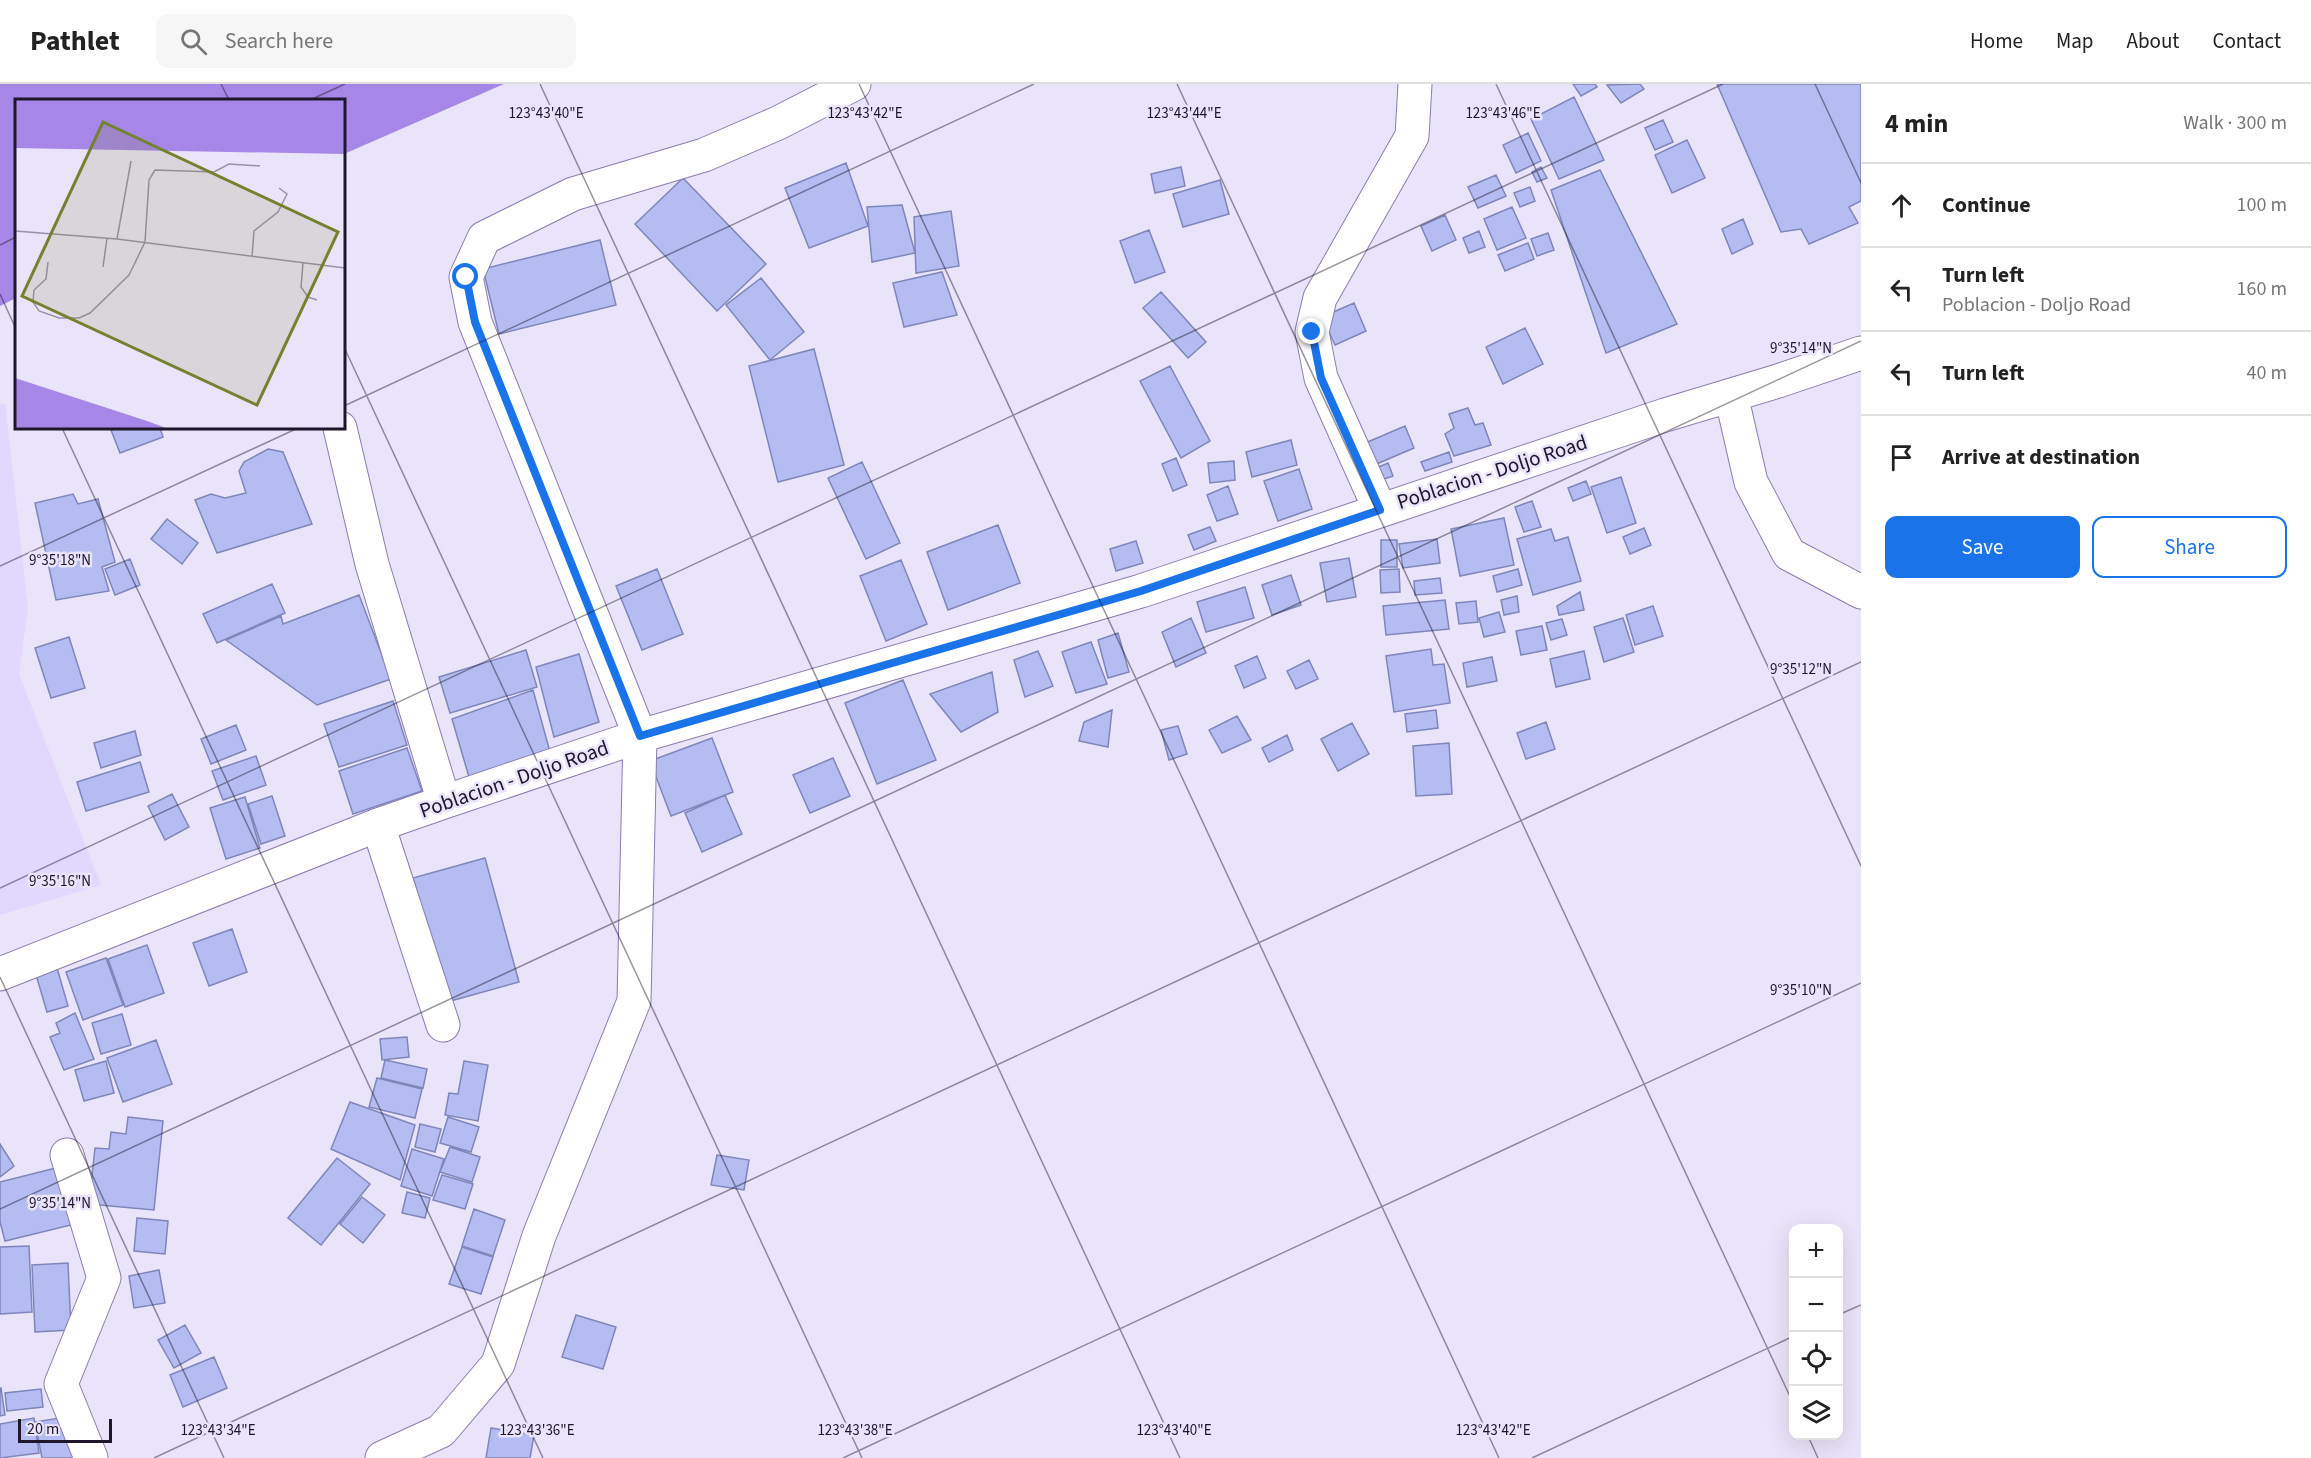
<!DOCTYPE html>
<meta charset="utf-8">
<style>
body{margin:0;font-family:"Source Sans 3",sans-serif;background:#f6f6f6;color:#222}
.controls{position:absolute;right:18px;bottom:18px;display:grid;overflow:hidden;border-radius:12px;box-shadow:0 6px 24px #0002}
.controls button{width:54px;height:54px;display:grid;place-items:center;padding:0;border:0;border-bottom:2px solid #e0e0e0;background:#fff;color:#222;font:30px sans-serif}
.scale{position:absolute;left:18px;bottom:15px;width:94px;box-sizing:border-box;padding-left:6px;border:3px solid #1e172b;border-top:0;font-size:16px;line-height:21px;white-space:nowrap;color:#1e172b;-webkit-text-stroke:4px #eae4fa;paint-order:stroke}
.stop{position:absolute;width:18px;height:18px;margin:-14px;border:4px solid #1a73e8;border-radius:50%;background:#fff}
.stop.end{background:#1a73e8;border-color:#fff;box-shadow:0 2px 6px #0008}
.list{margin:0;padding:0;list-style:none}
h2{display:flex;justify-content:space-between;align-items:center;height:78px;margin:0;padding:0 24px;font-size:26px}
h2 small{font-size:20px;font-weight:400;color:#767676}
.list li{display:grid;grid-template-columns:39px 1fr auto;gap:18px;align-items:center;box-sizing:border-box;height:84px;padding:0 24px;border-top:2px solid #e0e0e0}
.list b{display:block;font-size:22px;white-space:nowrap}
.list p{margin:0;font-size:20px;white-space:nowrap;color:#767676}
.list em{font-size:20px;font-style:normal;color:#767676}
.actions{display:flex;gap:12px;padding:18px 24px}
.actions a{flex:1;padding:14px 0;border:2px solid #1a73e8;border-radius:12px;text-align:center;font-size:21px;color:#1a73e8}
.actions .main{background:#1a73e8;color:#fff}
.icon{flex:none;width:33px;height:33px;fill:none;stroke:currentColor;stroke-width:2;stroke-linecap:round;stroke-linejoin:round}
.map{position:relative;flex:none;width:1861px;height:1374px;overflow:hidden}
header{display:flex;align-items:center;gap:36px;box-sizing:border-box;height:84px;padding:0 30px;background:#fff;border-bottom:2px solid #e0e0e0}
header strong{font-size:28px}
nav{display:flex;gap:33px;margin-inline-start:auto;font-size:21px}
.search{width:420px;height:54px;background:#f6f6f6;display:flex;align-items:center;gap:15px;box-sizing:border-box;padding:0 21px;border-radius:12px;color:#767676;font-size:22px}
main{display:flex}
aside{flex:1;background:#fff}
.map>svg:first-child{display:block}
</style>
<header>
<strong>Pathlet</strong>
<div class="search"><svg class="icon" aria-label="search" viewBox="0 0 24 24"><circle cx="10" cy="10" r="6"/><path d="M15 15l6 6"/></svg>Search here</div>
<nav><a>Home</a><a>Map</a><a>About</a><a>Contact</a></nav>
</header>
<main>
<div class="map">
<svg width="1861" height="1374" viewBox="0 0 1861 1374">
<rect width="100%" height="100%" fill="#eae4fa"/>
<path fill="#e2d7fd" d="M 5,319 L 28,523 L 19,590 L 101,801 L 0,831 L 0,321 Z"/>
<path fill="#a686e6" d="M 0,0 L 504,0 L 344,70 L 344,16 L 16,16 L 16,214 L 0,222 Z"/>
<path fill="#b4bcf2" stroke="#7f86b9" stroke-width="1.5" d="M 1573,0 L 1595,0 L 1597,3 L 1581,12 Z
M 1640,0 L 1644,5 L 1621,19 L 1607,1 Z
M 1717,0 L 1861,0 L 1861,117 L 1849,123 L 1858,139 L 1809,160 L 1801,145 L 1781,148 Z
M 1574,13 L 1604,76 L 1559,95 L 1531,35 Z
M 1663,36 L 1673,58 L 1655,66 L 1645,44 Z
M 1528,49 L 1541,77 L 1516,89 L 1503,61 Z
M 1687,56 L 1705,94 L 1672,109 L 1655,71 Z
M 846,79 L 868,142 L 809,164 L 785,104 Z
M 1181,83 L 1185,102 L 1155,109 L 1151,90 Z
M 1541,83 L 1547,94 L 1537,98 L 1532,88 Z
M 1600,86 L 1677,240 L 1606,269 L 1551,106 Z
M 1496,91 L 1506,112 L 1478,124 L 1468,103 Z
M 683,94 L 766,180 L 717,227 L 635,140 Z
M 1220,96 L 1229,130 L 1183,143 L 1173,110 Z
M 1530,103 L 1535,117 L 1520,123 L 1514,109 Z
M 902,121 L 915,169 L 872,178 L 867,123 Z
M 1512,123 L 1526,154 L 1497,166 L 1484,135 Z
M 951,127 L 959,182 L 916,189 L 914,133 Z
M 1445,131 L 1456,156 L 1432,167 L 1421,142 Z
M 1743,135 L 1753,160 L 1732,170 L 1722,145 Z
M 1149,146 L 1165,188 L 1135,199 L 1120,157 Z
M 1479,147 L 1485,163 L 1469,169 L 1463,154 Z
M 1548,149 L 1554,166 L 1537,172 L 1531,155 Z
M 600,156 L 616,221 L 499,250 L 483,185 Z
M 1528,159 L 1534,175 L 1505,187 L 1498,171 Z
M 942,188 L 957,231 L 904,243 L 893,199 Z
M 761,194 L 804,248 L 770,276 L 726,221 Z
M 1161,208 L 1206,258 L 1188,274 L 1143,224 Z
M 1354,219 L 1366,247 L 1335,261 L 1322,233 Z
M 1525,244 L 1543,280 L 1503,300 L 1486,263 Z
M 814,265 L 844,381 L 778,398 L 749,282 Z
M 1170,282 L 1210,357 L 1181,374 L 1140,297 Z
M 1468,324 L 1475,341 L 1483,339 L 1491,361 L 1454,372 L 1445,350 L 1454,344 L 1449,330 Z
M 1405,342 L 1414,364 L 1372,382 L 1363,360 Z
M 117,344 L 160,344 L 163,353 L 120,369 L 111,346 Z
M 1291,356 L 1297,381 L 1252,393 L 1246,368 Z
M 268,365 L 283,368 L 312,440 L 217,469 L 195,416 L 211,410 L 225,414 L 246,409 L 239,387 L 244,378 Z
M 1449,368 L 1452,378 L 1425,387 L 1421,378 Z
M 1176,374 L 1187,401 L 1173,407 L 1162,380 Z
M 1234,377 L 1235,396 L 1210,399 L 1208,379 Z
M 862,378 L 900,459 L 866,475 L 828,394 Z
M 1388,379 L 1393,392 L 1378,397 L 1374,385 Z
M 1299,385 L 1312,425 L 1278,437 L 1264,397 Z
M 1621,393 L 1636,439 L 1607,449 L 1591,403 Z
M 1586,397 L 1591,410 L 1573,417 L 1568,404 Z
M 1228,402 L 1238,430 L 1217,437 L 1207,411 Z
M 73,410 L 78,420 L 98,415 L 115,478 L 102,483 L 109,507 L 56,516 L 35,419 Z
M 1532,417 L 1541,443 L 1524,448 L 1515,423 Z
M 1504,434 L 1514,481 L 1460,492 L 1451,445 Z
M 167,435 L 198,459 L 182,480 L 151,455 Z
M 998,441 L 1020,499 L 948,526 L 927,468 Z
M 1210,443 L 1216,457 L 1194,466 L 1188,451 Z
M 1644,444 L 1651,461 L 1630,470 L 1623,453 Z
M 1551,445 L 1555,457 L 1568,453 L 1581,497 L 1533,511 L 1517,455 Z
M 1437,455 L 1440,479 L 1403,484 L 1399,460 Z
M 1381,456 L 1397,456 L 1397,483 L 1381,483 Z
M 1136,457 L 1143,479 L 1116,487 L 1110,465 Z
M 1349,474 L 1356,513 L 1327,518 L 1320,479 Z
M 130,475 L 140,501 L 115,511 L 105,485 Z
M 901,476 L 927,540 L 886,557 L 860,492 Z
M 657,485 L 683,550 L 642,566 L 616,502 Z
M 1399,485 L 1400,508 L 1381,509 L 1380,486 Z
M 1518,485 L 1522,501 L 1497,508 L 1493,492 Z
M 1291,491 L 1301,521 L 1272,531 L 1262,501 Z
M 1440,494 L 1442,509 L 1415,511 L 1414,497 Z
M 272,500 L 285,529 L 217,559 L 203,530 Z
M 1245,503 L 1254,534 L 1206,548 L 1197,518 Z
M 1580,508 L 1584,526 L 1559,531 L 1557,522 Z
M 359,511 L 391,595 L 317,621 L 226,556 L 281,532 L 283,540 Z
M 1517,512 L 1519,528 L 1504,531 L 1501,516 Z
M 1445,516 L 1449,545 L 1386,551 L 1383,522 Z
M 1476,517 L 1478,538 L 1459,540 L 1456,519 Z
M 1653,522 L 1663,552 L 1635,561 L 1626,531 Z
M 1499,528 L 1505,548 L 1484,553 L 1479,534 Z
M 1191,534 L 1206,569 L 1176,583 L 1162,548 Z
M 1623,534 L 1634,568 L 1604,578 L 1594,543 Z
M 1562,535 L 1567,551 L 1551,556 L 1546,539 Z
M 1542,542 L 1547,566 L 1521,571 L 1516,547 Z
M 1118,549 L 1129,588 L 1108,594 L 1098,556 Z
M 69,553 L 85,604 L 51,614 L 35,564 Z
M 1091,558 L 1107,600 L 1076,609 L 1062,568 Z
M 1431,565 L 1433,581 L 1444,580 L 1450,619 L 1394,628 L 1386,572 Z
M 526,566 L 537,603 L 450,629 L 439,593 Z
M 1038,567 L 1053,602 L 1025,613 L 1014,576 Z
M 1584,567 L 1590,595 L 1556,603 L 1550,575 Z
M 579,570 L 599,638 L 554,653 L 536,583 Z
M 1257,572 L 1266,594 L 1244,604 L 1235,582 Z
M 1492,573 L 1497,597 L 1467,603 L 1463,579 Z
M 1309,576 L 1318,595 L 1296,605 L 1287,587 Z
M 992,588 L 998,628 L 961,648 L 930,610 Z
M 903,596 L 936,676 L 877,700 L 845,619 Z
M 533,606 L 550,668 L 469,693 L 452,635 Z
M 393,617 L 407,661 L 339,683 L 324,640 Z
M 1112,626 L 1108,663 L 1079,657 L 1084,638 Z
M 1436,626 L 1438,644 L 1407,648 L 1405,630 Z
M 1237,632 L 1251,656 L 1222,669 L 1209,646 Z
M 1546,638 L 1555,665 L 1526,675 L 1517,649 Z
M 1352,639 L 1369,670 L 1338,687 L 1321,655 Z
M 236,641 L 246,666 L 211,680 L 201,655 Z
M 1178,642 L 1187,670 L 1169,676 L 1161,646 Z
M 135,647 L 141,671 L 101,684 L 94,659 Z
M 1287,651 L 1293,666 L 1269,678 L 1262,664 Z
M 712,654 L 733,708 L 671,732 L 650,677 Z
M 1449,659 L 1452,710 L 1416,712 L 1413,662 Z
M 407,664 L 422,707 L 353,730 L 339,687 Z
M 256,672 L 266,701 L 223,716 L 212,687 Z
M 833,674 L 850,712 L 810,729 L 793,691 Z
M 140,678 L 149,708 L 86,727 L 77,698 Z
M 172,710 L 189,743 L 165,756 L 148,722 Z
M 725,711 L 742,750 L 702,768 L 685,729 Z
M 272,712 L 285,752 L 261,760 L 248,720 Z
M 245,713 L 260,764 L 226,775 L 210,724 Z
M 485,774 L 519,898 L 447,918 L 413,794 Z
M 232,845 L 247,888 L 209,902 L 193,859 Z
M 147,861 L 164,909 L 125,923 L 108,875 Z
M 106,874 L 123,921 L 83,936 L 66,888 Z
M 55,877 L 68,922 L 47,928 L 34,884 Z
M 75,929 L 94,975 L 64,986 L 50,953 L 60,949 L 56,939 Z
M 122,930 L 131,961 L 101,970 L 92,939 Z
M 407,953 L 409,973 L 382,976 L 380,955 Z
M 156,956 L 172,1000 L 123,1018 L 107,974 Z
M 385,976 L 427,985 L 423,1004 L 381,994 Z
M 106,977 L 114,1009 L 84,1017 L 75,986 Z
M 464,977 L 488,981 L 478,1037 L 445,1031 L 449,1009 L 458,1010 Z
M 377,994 L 422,1005 L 415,1034 L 369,1023 Z
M 350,1018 L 415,1041 L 400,1096 L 331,1065 Z
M 128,1033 L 163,1037 L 154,1126 L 89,1120 L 95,1064 L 109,1065 L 111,1048 L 126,1050 Z
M 448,1033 L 479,1043 L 471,1068 L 440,1059 Z
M 420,1040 L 441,1045 L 435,1068 L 415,1063 Z
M 0,1060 L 14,1082 L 0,1093 Z
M 450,1063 L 480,1073 L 472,1098 L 440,1088 Z
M 412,1065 L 444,1075 L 432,1112 L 401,1102 Z
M 717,1071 L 749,1076 L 744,1106 L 711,1101 Z
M 337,1074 L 370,1100 L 321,1161 L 288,1134 Z
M 60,1083 L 75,1140 L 5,1157 L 0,1138 L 0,1098 Z
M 442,1091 L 473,1100 L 465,1125 L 433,1116 Z
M 407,1108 L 430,1114 L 425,1134 L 402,1129 Z
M 362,1113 L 385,1131 L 363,1159 L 340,1140 Z
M 474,1125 L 505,1136 L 493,1172 L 462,1162 Z
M 137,1134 L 168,1137 L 165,1170 L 134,1167 Z
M 29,1162 L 32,1228 L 0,1230 L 0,1163 Z
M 462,1163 L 493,1173 L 481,1210 L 449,1200 Z
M 68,1179 L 71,1246 L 35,1248 L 32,1181 Z
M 159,1186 L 165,1219 L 134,1224 L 129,1192 Z
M 576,1231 L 616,1243 L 603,1285 L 562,1273 Z
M 185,1241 L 201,1269 L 174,1284 L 158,1256 Z
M 214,1273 L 227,1304 L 183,1323 L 170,1291 Z
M 1,1304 L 5,1331 L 0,1332 L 0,1304 Z
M 41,1305 L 43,1323 L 7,1327 L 5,1309 Z
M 71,1332 L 75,1374 L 42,1374 L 35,1338 Z
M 34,1334 L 39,1369 L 0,1374 L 0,1340 Z
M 491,1344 L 534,1351 L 530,1374 L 486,1374 Z"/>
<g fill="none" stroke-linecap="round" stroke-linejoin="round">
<defs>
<path id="minor" d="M 1731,311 L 1751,398 L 1789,470 L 1861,508
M 340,344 L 372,480 L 444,718
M 1380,426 L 1321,294 L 1312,248 L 1320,214 L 1412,52 L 1415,0
M 378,741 L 443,941
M 0,890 L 378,741 L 444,718 L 640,652 L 1141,507 L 1665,331 L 1778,297 L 1861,269
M 67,1071 L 104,1194 L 61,1300 L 91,1374
M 382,1374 L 441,1347 L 498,1280 L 539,1152 L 634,917 L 640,652 L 475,238 L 466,193 L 484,154 L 573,110 L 704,71 L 778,39 L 854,0"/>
</defs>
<use href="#minor" stroke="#8c7caf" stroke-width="35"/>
<use href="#minor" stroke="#fff" stroke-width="33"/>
</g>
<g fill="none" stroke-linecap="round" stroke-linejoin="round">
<path stroke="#1a73e8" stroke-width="8" d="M 466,193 L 475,238 L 640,652 L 1141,507 L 1380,426 L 1321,294 L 1312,248"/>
</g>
<path fill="none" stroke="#1e172b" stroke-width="1.5" stroke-opacity="0.45" d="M 221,0 L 229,16M 540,0 L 1180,1374M 859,0 L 1499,1374M 1177,0 L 1794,1321M 1496,0 L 1861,782M 1815,0 L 1861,99M 310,16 L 345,0M 0,161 L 16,153M 0,210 L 16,245M 344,263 L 862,1374M 344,322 L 1034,0M 62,344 L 543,1374M 0,482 L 298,344M 0,804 L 1723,0M 0,893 L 224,1374M 0,1125 L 1861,257M 1838,1231 L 1861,1221M 1808,1352 L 1818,1374M 154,1374 L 1861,578M 843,1374 L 1861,899M 1532,1374 L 1794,1252"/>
<g text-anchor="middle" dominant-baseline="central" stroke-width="5" stroke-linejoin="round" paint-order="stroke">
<g font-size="21" fill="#1e172b" stroke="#eae4fa">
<text transform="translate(1492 388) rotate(-18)">Poblacion - Doljo Road</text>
<text transform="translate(514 695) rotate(-19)">Poblacion - Doljo Road</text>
</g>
</g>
<g transform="translate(15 15)">
<rect width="330" height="330" fill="#eae4fa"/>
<path d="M 0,1 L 330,1 L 330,55 L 0,49 ZM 0,279 L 132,322 L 151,329 L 0,329 Z" fill="#a686e6"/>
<path fill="none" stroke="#9892a7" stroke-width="1.5" d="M 0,132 L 102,140 L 330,169M 102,140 L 116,62M 237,158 L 239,132 L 263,113 L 272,95 L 264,89M 33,163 L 31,180 L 19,191 L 18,203 L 24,212 L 44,219 L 64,219 L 75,214 L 114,176 L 130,143 L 134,81 L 140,71 L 199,73 L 214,65 L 245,67M 288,164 L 286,188 L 293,198 L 302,201M 88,168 L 92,139"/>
<path fill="#748230" fill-opacity="0.15" stroke="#748230" stroke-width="3" d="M 88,23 L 323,133 L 242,306 L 7,197 Z"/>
<rect width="330" height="330" fill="none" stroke="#1e172b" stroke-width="3"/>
</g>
<g font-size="15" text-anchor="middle" fill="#1e172b" stroke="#eae4fa" stroke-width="5" stroke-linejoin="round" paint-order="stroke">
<text x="546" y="34">123°43'40"E</text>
<text x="865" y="34">123°43'42"E</text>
<text x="1184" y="34">123°43'44"E</text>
<text x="1503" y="34">123°43'46"E</text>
<text x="1801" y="269">9°35'14"N</text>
<text x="60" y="481">9°35'18"N</text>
<text x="1801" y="590">9°35'12"N</text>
<text x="60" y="802">9°35'16"N</text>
<text x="1801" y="911">9°35'10"N</text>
<text x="60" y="1124">9°35'14"N</text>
<text x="218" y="1351">123°43'34"E</text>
<text x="537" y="1351">123°43'36"E</text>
<text x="855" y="1351">123°43'38"E</text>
<text x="1174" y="1351">123°43'40"E</text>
<text x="1493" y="1351">123°43'42"E</text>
</g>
</svg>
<div class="controls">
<button>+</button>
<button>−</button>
<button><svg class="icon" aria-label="locate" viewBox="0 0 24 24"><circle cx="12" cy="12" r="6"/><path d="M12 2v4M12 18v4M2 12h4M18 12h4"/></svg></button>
<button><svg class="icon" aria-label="layers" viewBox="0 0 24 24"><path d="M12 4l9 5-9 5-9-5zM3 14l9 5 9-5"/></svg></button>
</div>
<div class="scale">20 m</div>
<div class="stop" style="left:466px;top:193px"></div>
<div class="stop end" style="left:1312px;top:248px"></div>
</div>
<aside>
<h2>4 min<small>Walk · 300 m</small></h2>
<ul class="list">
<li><svg class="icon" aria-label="ahead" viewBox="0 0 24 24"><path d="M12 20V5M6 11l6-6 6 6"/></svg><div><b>Continue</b></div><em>100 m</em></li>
<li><svg class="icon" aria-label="left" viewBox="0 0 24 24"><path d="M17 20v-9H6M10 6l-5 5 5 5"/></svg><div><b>Turn left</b><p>Poblacion - Doljo Road</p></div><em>160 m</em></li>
<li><svg class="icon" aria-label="left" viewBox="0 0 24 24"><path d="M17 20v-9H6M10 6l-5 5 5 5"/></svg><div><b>Turn left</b></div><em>40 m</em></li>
<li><svg class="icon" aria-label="arrive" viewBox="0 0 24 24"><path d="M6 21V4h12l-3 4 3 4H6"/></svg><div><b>Arrive at destination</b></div></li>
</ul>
<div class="actions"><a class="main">Save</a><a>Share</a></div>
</aside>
</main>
